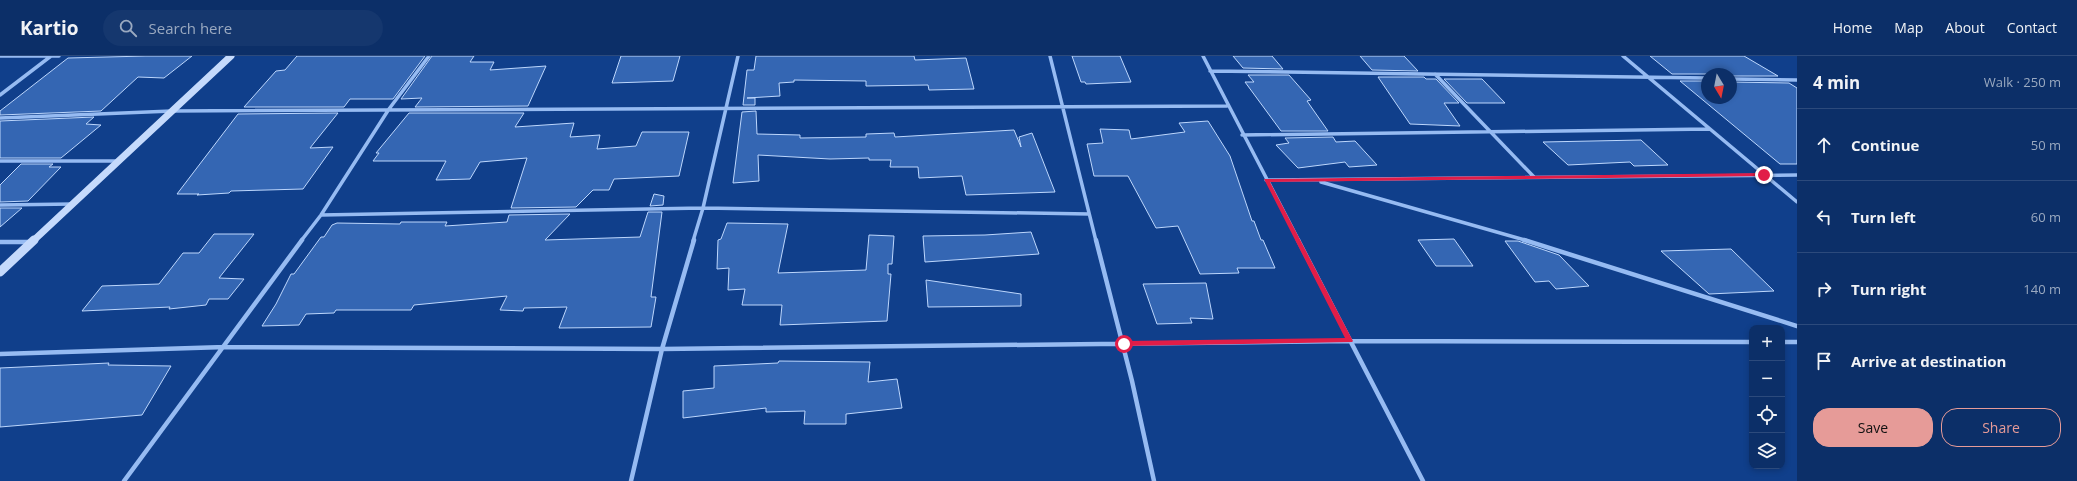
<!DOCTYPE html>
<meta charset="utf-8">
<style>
body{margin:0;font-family:"Open Sans",sans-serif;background:#15376e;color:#f1f3f6}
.controls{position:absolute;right:12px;bottom:12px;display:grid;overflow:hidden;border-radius:8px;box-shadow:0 2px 6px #0003}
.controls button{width:36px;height:36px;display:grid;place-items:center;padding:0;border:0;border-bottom:1px solid #2c4a7c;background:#0c2f68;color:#f1f3f6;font:20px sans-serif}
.compass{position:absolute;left:1701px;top:12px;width:36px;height:36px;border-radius:50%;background:#0c2f68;box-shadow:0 2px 6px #0003;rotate:170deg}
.stop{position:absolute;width:12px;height:12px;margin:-9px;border:3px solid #e11d48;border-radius:50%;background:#fff}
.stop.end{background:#e11d48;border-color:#fff;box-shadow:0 1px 4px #0008}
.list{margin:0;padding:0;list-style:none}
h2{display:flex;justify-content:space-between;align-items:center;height:52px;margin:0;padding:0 16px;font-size:17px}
h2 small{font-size:13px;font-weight:400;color:#9aa9c0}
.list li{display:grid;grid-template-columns:26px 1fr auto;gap:12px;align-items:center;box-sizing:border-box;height:72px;padding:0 16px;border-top:1px solid #2c4a7c}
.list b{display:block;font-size:15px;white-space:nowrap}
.list em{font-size:13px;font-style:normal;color:#9aa9c0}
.actions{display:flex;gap:8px;padding:12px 16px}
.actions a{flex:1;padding:9px 0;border:1px solid #e69b98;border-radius:16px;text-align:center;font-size:14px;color:#e69b98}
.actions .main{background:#e69b98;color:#111}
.icon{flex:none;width:22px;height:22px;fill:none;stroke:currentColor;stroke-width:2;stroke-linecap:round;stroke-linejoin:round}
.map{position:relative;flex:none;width:1797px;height:425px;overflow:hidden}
header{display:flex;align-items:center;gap:24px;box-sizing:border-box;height:56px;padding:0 20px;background:#0c2f68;border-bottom:1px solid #2c4a7c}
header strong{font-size:19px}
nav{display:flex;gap:22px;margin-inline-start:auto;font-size:14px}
.search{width:280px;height:36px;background:#15376e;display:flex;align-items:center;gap:10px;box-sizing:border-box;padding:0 14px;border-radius:22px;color:#9aa9c0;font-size:15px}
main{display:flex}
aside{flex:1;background:#0c2f68}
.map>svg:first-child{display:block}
</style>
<header>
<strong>Kartio</strong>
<div class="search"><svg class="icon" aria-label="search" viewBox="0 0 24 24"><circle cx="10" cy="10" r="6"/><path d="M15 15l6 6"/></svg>Search here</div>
<nav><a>Home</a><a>Map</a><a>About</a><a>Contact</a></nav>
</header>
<main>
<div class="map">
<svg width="1797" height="425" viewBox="0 0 1797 425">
<rect width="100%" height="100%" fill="#103f8b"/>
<path fill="#3466b3" stroke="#bdd7fd" d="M 146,0 L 192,0 L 164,22 L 138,21 L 101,55 L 0,59 L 0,55 L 68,2 Z
M 297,0 L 425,0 L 393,43 L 350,43 L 344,51 L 244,51 L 276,15 L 285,14 Z
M 432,0 L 474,0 L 470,6 L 494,6 L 490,14 L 546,10 L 528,50 L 415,51 L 422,42 L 401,43 Z
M 621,0 L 680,0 L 673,25 L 612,27 Z
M 756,0 L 914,0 L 915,4 L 966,2 L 974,33 L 929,34 L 928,29 L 866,30 L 866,25 L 794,24 L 794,26 L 779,27 L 780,40 L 747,42 L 755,42 L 755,49 L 743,49 L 747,14 L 754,14 Z
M 1072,0 L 1120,0 L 1131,26 L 1086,28 L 1085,26 L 1081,26 Z
M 1233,0 L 1272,0 L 1283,13 L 1243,12 Z
M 1360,0 L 1404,0 L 1418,15 L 1372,14 Z
M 1650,0 L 1744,0 L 1778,20 L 1731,20 L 1731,18 L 1672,18 Z
M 1248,19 L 1289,19 L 1311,44 L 1307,45 L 1328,75 L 1281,75 L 1245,26 L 1254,26 Z
M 1378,21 L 1424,21 L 1426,23 L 1436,23 L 1459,47 L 1444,47 L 1460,70 L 1410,68 Z
M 1444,23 L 1482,23 L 1505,47 L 1467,47 Z
M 1680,25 L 1707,25 L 1707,42 L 1731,42 L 1731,26 L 1789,27 L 1797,32 L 1797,108 L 1780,108 Z
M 756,55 L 757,78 L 800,79 L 800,82 L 866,81 L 866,78 L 894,77 L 895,81 L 1014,74 L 1021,91 L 1019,81 L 1032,77 L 1055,136 L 966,139 L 962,120 L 919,122 L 918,111 L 890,111 L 891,104 L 869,104 L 869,102 L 830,103 L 758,99 L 759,125 L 733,127 L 742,56 Z
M 338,57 L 310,92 L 333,91 L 303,133 L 231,135 L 229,137 L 197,139 L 199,138 L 177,138 L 238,58 Z
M 409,57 L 524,57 L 515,71 L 574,67 L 570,81 L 600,79 L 597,93 L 636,90 L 642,76 L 689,76 L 679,120 L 614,123 L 609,134 L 593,134 L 576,151 L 511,152 L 527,102 L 480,106 L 470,123 L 436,124 L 446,105 L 373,105 L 379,97 L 376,97 Z
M 94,61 L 86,68 L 101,69 L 61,102 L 0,102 L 0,65 Z
M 1208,65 L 1230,100 L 1252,165 L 1254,165 L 1261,184 L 1263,184 L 1275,212 L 1237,212 L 1239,217 L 1200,218 L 1178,170 L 1156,172 L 1128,120 L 1094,120 L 1087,88 L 1103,87 L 1100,73 L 1129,74 L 1131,83 L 1185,76 L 1179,67 Z
M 1333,81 L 1336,86 L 1355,85 L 1377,109 L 1349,111 L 1345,106 L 1298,112 L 1276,89 L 1289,87 L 1285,82 Z
M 1641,84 L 1668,109 L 1634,110 L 1630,106 L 1568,109 L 1543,86 Z
M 21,108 L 53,108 L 49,111 L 61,111 L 28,145 L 0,146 L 0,129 Z
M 654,138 L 664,140 L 663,149 L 650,150 Z
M 0,152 L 22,152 L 0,171 Z
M 648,156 L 662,156 L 651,241 L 656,241 L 651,271 L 559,272 L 567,251 L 524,252 L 523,255 L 500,254 L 507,240 L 414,249 L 411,254 L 336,254 L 334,257 L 306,258 L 299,269 L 262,270 L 276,248 L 291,218 L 294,218 L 321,181 L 324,181 L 332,169 L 337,167 L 400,168 L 401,166 L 447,166 L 445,170 L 507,166 L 509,159 L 570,158 L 545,184 L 640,181 Z
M 727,167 L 788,168 L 778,217 L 866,214 L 869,179 L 894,180 L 892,208 L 888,208 L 888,218 L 891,218 L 887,265 L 780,269 L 782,249 L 742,249 L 745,233 L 728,234 L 729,212 L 717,213 L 718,184 L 721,183 Z
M 1031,176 L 1039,198 L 925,206 L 923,180 L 985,179 Z
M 214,178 L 254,178 L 219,222 L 244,223 L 228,243 L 209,243 L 206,249 L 169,253 L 170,251 L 82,255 L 102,230 L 159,228 L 183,197 L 199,197 Z
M 1454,183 L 1473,210 L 1436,210 L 1418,184 Z
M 1505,185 L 1518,185 L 1559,199 L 1589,230 L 1556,233 L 1549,225 L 1535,226 Z
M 1731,193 L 1774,235 L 1709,238 L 1661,195 Z
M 926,224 L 1021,238 L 1021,250 L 928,251 Z
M 1206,227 L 1213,263 L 1190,262 L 1192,267 L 1157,268 L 1143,228 Z
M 779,305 L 870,306 L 868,326 L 897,323 L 902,352 L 846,358 L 846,368 L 804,368 L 805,355 L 766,356 L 766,352 L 683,362 L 683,335 L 714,332 L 714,310 L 778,307 Z
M 109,307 L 108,309 L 171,310 L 142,359 L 0,371 L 0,312 Z"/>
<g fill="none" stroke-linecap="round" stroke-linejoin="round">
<path stroke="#96bbf2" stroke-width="3.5" d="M 0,0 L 59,0
M 1050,0 L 1096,185
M 1203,0 L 1299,185
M 1623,0 L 1797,146
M 1210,15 L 1707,22
M 1435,18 L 1534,121
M 1731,23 L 1797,24
M 0,39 L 51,0
M 0,62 L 172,55 L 1227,50
M 1242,79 L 1710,73
M 0,105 L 119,105
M 1266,124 L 1797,119
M 1321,126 L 1528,185
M 0,149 L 73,148
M 321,159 L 703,152 L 1089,158
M 301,185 L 321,159 L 389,53 L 429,0
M 693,185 L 703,152 L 738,0"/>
<path stroke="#96bbf2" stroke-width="4.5" d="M 1096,184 L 1132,325 L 1154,425
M 1298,184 L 1423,425
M 1524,184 L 1797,270
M 0,186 L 30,186
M 1782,286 L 1797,286
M 0,298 L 225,291 L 662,293 L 1349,285 L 1752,286
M 124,425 L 302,184
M 631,425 L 662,293 L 694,184"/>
<path stroke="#c5dafc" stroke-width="7" d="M 33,185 L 231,0"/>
<path stroke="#c5dafc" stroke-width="9" d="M 0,216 L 34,184"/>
</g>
<path fill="#e11d48" d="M 1764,117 L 1767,120 L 1270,126 L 1353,285 L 1352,286 L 1124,290 L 1121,288 L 1124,285 L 1345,282 L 1264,123 Z"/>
</svg>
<div class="controls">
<button>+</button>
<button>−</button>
<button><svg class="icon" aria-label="locate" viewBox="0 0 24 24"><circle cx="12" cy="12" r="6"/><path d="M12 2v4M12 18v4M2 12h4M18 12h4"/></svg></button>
<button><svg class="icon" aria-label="layers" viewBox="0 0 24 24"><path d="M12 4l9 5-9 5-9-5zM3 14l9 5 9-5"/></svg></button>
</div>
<svg class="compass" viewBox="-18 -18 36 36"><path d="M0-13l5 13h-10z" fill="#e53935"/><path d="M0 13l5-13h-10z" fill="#9aa9c0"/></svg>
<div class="stop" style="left:1124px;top:288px"></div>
<div class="stop end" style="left:1764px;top:119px"></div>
</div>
<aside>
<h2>4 min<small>Walk · 250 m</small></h2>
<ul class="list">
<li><svg class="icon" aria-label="ahead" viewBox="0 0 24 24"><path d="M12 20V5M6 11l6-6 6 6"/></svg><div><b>Continue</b></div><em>50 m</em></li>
<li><svg class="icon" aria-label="left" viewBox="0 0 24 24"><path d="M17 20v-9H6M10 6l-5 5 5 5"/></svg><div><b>Turn left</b></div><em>60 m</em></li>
<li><svg class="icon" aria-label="right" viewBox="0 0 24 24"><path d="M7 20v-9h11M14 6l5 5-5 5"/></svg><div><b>Turn right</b></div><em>140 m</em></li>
<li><svg class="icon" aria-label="arrive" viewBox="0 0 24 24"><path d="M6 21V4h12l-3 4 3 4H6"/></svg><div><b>Arrive at destination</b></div></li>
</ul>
<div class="actions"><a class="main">Save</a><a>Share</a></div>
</aside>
</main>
